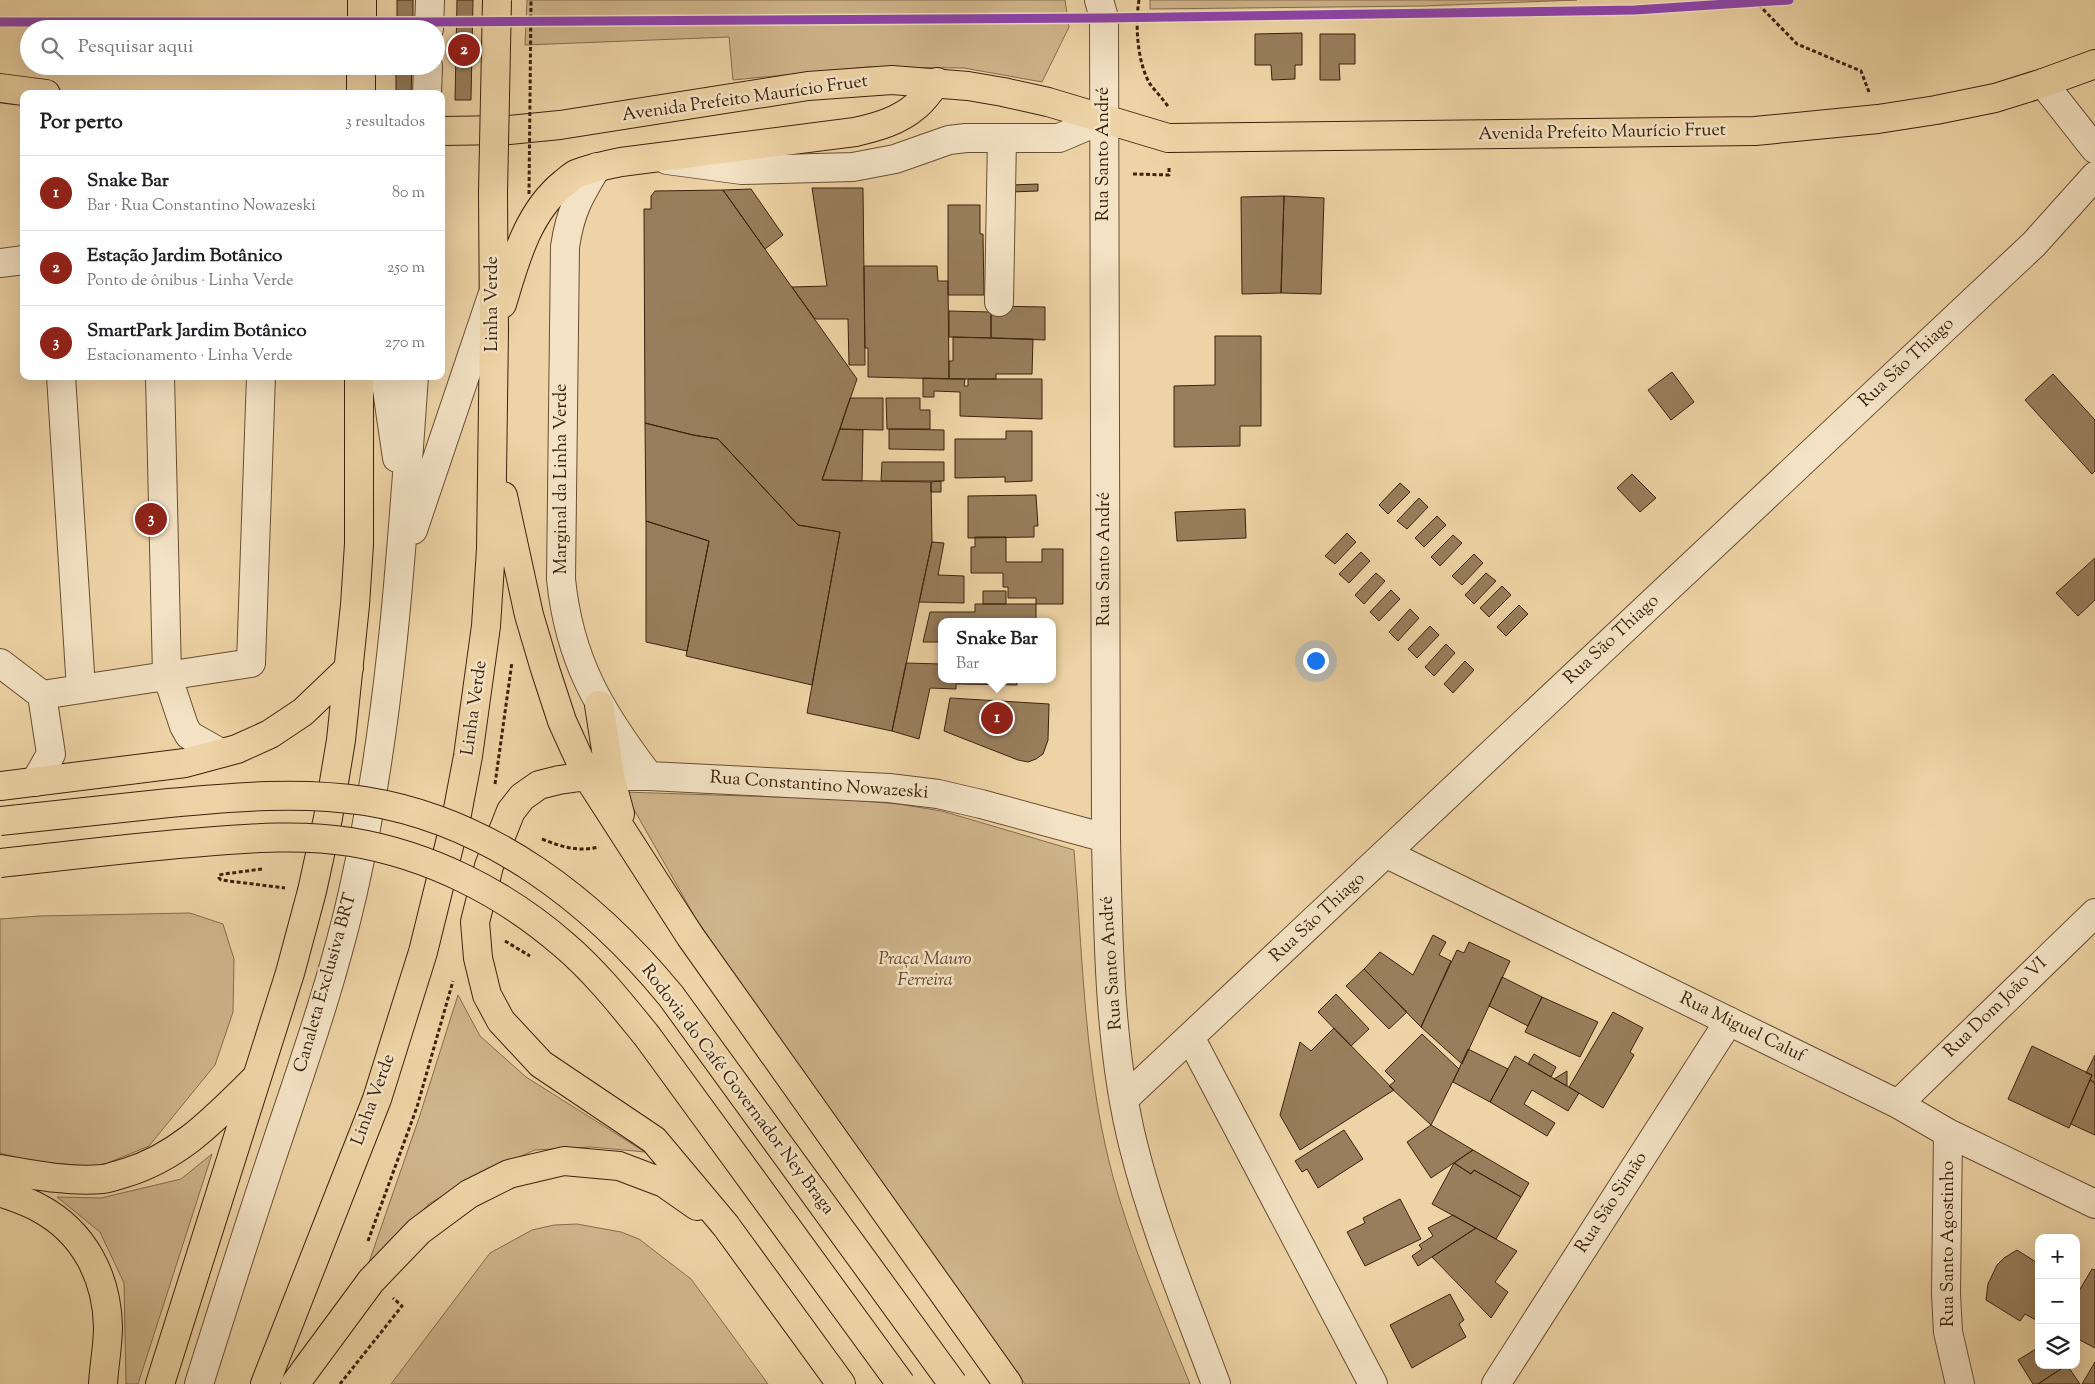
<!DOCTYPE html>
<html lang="pt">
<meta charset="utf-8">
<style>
body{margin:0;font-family:"Sorts Mill Goudy",serif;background:#f2f2f2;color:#202124}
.controls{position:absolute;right:15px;bottom:15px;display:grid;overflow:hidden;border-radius:10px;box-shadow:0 5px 20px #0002}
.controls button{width:45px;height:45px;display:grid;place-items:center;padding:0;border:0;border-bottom:1px solid #e0e0e0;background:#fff;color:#202124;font:25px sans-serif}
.you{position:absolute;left:1315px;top:660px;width:18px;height:18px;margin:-12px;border:4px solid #fff;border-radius:50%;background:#1a73e8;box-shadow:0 0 0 8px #1a73e833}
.badge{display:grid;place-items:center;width:32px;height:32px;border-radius:50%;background:#8f2418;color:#fff;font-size:16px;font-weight:700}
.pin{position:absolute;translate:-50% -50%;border:2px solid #fff;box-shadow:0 1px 5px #0006}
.popup{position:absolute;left:938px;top:618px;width:118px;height:65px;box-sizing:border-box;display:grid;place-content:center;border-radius:10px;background:#fff;filter:drop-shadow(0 1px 4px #0005);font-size:16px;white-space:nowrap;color:#757577}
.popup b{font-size:19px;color:#202124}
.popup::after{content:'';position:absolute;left:50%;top:100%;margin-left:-10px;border:10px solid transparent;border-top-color:#fff}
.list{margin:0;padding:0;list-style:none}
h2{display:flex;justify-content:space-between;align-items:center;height:65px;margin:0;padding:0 20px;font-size:21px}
h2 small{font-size:16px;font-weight:400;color:#757577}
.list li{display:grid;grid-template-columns:32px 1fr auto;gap:15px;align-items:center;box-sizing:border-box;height:75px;padding:0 20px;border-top:1px solid #e0e0e0}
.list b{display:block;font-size:19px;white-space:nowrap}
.list p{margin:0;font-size:16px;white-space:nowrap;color:#757577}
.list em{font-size:16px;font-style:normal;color:#757577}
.icon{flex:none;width:28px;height:28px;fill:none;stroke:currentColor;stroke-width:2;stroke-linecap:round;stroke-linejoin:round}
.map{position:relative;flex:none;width:2095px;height:1384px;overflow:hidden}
.search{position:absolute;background:#fff;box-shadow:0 5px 20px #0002;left:20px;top:20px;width:425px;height:55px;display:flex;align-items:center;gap:12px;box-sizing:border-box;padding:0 18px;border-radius:28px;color:#757577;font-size:19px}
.panel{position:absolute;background:#fff;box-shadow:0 5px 20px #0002;left:20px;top:90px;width:425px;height:290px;border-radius:10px}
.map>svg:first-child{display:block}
</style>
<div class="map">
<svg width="2095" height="1384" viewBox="0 0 2095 1384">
<rect width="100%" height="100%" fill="#edd3a5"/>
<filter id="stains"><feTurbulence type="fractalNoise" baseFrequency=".004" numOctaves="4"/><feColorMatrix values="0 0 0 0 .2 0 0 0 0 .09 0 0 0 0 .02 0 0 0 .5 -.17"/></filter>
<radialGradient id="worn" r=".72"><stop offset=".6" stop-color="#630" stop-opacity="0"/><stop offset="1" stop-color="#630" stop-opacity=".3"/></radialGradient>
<path fill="#cfb58b" stroke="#866c4c" d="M 527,0 L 1065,0 L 1069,27 L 1042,82 L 964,68 L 868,67 L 733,80 L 729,37 L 525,45 Z
M 1150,0 L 1577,0 L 1422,6 L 1150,9 Z
M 624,792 L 838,799 L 898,804 L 942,811 L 1074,850 C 1082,948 1084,1048 1105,1144 C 1123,1227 1158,1305 1190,1384 L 1025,1384 L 743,989 L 695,917 Z
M 190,913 L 223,924 L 234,959 L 233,1012 L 215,1065 L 149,1146 L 98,1167 L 30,1161 L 0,1153 L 0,919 L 39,916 Z
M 458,995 L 480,1036 L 526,1077 L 645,1152 L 591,1147 L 535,1150 L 475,1176 L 429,1204 L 367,1268 L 419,1118 Z
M 212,1154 L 138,1384 L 126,1384 L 124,1283 L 100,1232 L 57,1197 L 101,1198 L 181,1179 Z
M 577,1224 L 621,1232 L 639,1239 L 691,1279 L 768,1384 L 391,1384 L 490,1253 L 532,1230 L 554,1225 Z"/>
<path fill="#987e5c" stroke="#3c220c" d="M 397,0 L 413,0 L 413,29 L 397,29 Z
M 457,0 L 473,0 L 471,100 L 455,100 Z
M 1302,33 L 1302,65 L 1295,65 L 1295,79 L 1272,80 L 1271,65 L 1255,65 L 1255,34 Z
M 1320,34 L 1355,34 L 1355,64 L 1339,64 L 1340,80 L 1320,80 Z
M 396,66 L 412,66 L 411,94 L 396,94 Z
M 1038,184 L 1038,191 L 1011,192 L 1010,185 Z
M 812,188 L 863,188 L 865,365 L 849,365 L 848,319 L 815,319 L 792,287 L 827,286 Z
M 751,189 L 783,235 L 765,249 L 723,190 Z
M 723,190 L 857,379 L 822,480 L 931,482 L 932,542 L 892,731 L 807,713 L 840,532 L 798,525 L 718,439 L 693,435 L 645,423 L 644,209 L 651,209 L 651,196 L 655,191 Z
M 1284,196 L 1324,198 L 1321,294 L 1281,293 Z
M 1284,196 L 1281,293 L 1242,294 L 1241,197 Z
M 948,205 L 980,205 L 980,234 L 983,234 L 984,295 L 948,295 Z
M 864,266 L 937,266 L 938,281 L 948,281 L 949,379 L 868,377 L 868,348 L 865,348 Z
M 991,306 L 1045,307 L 1045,340 L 991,338 Z
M 949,311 L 991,312 L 991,338 L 949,337 Z
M 1215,336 L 1261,336 L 1261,426 L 1240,426 L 1240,446 L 1174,447 L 1174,386 L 1215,385 Z
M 953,337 L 1033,339 L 1032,374 L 996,374 L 996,379 L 949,379 L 949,361 L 953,361 Z
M 1672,372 L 1694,402 L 1671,420 L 1648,390 Z
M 2053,374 L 2095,420 L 2095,471 L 2092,474 L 2025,400 Z
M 923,378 L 965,379 L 964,386 L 968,386 L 968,379 L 1042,379 L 1042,419 L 960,416 L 960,392 L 934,391 L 934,397 L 923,397 Z
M 850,398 L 883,398 L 883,430 L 840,429 Z
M 886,398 L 920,398 L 920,410 L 930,410 L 930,429 L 887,429 Z
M 645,423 L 693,435 L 718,439 L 798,525 L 840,532 L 812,685 L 686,656 L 709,541 L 646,521 Z
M 840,429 L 863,430 L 862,481 L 822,480 Z
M 889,429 L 944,430 L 944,450 L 889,449 Z
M 1006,431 L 1032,431 L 1032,481 L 1005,482 L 1005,477 L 955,478 L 955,439 L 1006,439 Z
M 882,462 L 944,462 L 944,481 L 881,481 Z
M 1632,474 L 1656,498 L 1640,512 L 1617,488 Z
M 941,481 L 941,492 L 931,492 L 931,482 Z
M 1400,483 L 1410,492 L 1388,514 L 1379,505 Z
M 1036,495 L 1038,526 L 1034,526 L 1034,537 L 968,538 L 968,496 Z
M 1419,498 L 1428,507 L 1407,529 L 1397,521 Z
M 1245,509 L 1246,538 L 1177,541 L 1175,512 Z
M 1437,516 L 1446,525 L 1424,547 L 1415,538 Z
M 646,521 L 709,541 L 687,651 L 646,642 Z
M 1347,533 L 1356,542 L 1335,564 L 1325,556 Z
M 1453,535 L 1462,543 L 1440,566 L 1431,557 Z
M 975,537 L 1006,537 L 1006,562 L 1042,562 L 1042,549 L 1063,549 L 1063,604 L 1036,604 L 1036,598 L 1008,598 L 1008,587 L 1003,587 L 1003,573 L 971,573 L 971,547 L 975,547 Z
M 932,542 L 944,543 L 938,575 L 964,576 L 964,603 L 919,602 Z
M 1361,552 L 1370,561 L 1349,583 L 1339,574 Z
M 1474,554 L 1483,563 L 1462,585 L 1452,576 Z
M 2095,558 L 2095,600 L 2078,616 L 2056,593 Z
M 1376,573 L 1385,581 L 1364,604 L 1355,595 Z
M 1486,573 L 1496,581 L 1474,604 L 1465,595 Z
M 1502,586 L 1511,595 L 1489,617 L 1480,608 Z
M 1391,590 L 1400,599 L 1379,621 L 1370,612 Z
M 983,591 L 1006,591 L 1006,604 L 983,604 Z
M 975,604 L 1036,604 L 1036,622 L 942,622 L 942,642 L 923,642 L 930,612 L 975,612 Z
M 1519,605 L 1528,614 L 1506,636 L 1497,627 Z
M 1410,609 L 1419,618 L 1398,641 L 1389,632 Z
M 1430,626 L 1439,635 L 1417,658 L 1408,649 Z
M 1446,644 L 1455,653 L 1434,676 L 1425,667 Z
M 1465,661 L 1474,670 L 1453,693 L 1444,684 Z
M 906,663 L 942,664 L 942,679 L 1017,679 L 1017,685 L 956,684 L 956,689 L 930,688 L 919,739 L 892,731 Z
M 950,698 L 1049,704 L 1048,740 L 1043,754 L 1036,759 L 1028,762 L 1018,760 L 944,731 Z
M 1433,935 L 1446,942 L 1439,955 L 1451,961 L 1421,1027 L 1364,969 L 1380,952 L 1413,975 Z
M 1469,942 L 1510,961 L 1462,1064 L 1421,1027 L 1457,950 L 1464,953 Z
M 1364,969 L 1407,1012 L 1389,1029 L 1346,986 Z
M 1502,977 L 1542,997 L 1528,1026 L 1489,1006 Z
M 1336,994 L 1369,1029 L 1351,1046 L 1318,1012 Z
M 1542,997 L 1598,1022 L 1580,1057 L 1525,1032 Z
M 1613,1012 L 1643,1028 L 1630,1052 L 1634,1055 L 1603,1108 L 1569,1087 Z
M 1334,1028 L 1394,1090 L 1300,1150 L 1280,1115 L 1300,1042 L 1311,1051 Z
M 1422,1034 L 1459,1069 L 1431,1125 L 1389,1086 L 1395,1081 L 1385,1071 Z
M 2032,1046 L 2092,1075 L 2069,1128 L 2008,1099 Z
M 1468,1049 L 1508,1069 L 1490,1102 L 1453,1082 Z
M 1534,1054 L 1556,1067 L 1551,1077 L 1528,1064 Z
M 2095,1055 L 2095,1083 L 2090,1080 L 2092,1075 L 2086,1073 Z
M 1515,1056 L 1579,1093 L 1568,1111 L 1532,1090 L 1524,1104 L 1555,1123 L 1547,1136 L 1490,1102 Z
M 1567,1071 L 1567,1086 L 1554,1079 Z
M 2090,1080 L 2095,1083 L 2095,1135 L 2071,1124 Z
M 1431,1125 L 1473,1150 L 1431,1178 L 1407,1142 Z
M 1344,1130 L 1363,1159 L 1318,1188 L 1307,1169 L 1302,1172 L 1295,1161 Z
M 1473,1150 L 1529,1183 L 1521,1197 L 1474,1170 L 1471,1174 L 1454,1163 Z
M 1454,1163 L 1471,1174 L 1474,1170 L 1521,1197 L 1496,1239 L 1432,1204 Z
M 1400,1199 L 1421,1239 L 1365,1266 L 1347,1232 L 1365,1223 L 1363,1218 Z
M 1453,1215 L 1476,1228 L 1418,1266 L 1412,1256 L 1422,1249 L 1419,1245 L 1433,1236 L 1428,1228 Z
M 1476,1228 L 1517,1251 L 1495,1282 L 1508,1292 L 1491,1318 L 1432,1257 Z
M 2017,1250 L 2039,1264 L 2039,1316 L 2036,1320 L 2025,1314 L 2020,1321 L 1986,1300 L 1988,1284 L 1997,1265 L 2004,1258 Z
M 2092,1269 L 2095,1270 L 2095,1348 L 2076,1338 L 2076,1296 Z
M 1450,1294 L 1464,1320 L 1459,1324 L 1466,1337 L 1412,1368 L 1390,1325 Z
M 2039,1347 L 2039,1365 L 2067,1365 L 2038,1384 L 2033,1384 L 2018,1360 Z
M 2095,1362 L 2095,1384 L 2082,1384 Z
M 2067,1365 L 2080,1384 L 2038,1384 Z"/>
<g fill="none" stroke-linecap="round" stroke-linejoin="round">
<defs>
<path id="minor" d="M 1099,0 L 1104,18 L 1106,838 C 1108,938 1109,1051 1134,1148 C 1154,1228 1187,1306 1216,1384
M 429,29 L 430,0
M 2043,83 L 2095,149
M 427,94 L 428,66
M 667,160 L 742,170 L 853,167 L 895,159 L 949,140 L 966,138 L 1059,138 L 1104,119
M 597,167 C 579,196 570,212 565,247 L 561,579 C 569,660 600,712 649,776
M 0,263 L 24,260
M 999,302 L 1002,138
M 61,376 L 81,689
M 160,376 L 167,675 L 184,726 L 189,735 L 221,753
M 385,376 L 397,458
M 413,530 L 492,296
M 0,663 L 42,695 L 51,754 L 35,782
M 42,695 L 251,663 L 261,376
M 587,776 L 649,776 L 889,788 L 938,794 L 981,804 L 1106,838
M 1387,854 L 1898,1104 L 1948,1133 L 2095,1204
M 1190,1037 L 1373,1384
M 1124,1099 L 2034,244 L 2095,176
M 1898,1104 L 2095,913
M 1948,1133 L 1946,1294 L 1948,1332 L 1960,1384
M 199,1384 C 225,1301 251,1219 279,1136 C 306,1056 334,976 353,892 C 391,723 402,549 414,376
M 1496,1384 L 1729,1021"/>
<path id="major" d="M 0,88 L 46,94
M 441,131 L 509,130 L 560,125 L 808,86 L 892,80 L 968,86 L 1003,92 L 1048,102 L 1168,138 L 1755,131 L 1878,119 L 1936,110 L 1995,98 L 2043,83 L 2095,64"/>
<path id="highway" d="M 362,29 L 362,0
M 361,94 L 361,66
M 502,304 C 515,261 527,213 564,183 C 568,180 572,176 576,174 C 591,168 606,165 621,162 L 855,132 C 877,127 899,121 916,106 C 924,100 930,90 937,82
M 503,496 L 529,615 L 545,669 L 562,721 L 587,776 L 690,936 L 1008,1384
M 599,705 L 610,776 L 620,814
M 587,776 L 559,780 L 539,785 L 522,797 L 511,811 L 489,866 L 475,922 L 478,958 L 487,995 L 501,1021 L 541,1064 L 654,1140 L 726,1226 L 841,1384
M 0,786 L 185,763 L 237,749 L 270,734 L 303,712 L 349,668
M 0,1169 C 34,1175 68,1182 103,1179 C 110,1178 118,1175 125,1173 C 181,1156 216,1117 257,1077
M 0,1192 C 13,1197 27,1201 39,1208 C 84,1232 107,1277 108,1327 C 108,1346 104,1365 103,1384
M 160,1384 L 290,973 L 312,891 L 328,818 L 341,740 L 355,605 L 359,544 L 359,376
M 265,1384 L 377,1099 L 423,952 L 457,814 L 468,756 L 486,626 L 491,549 L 494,330 L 493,193
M 295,1384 L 371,1281 L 419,1231 L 469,1194 L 509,1174 L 564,1161 L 619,1166 L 664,1183 L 697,1206"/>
</defs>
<use href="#minor" stroke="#684e32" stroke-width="30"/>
<use href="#major" stroke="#3c220c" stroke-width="30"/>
<use href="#highway" stroke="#3c220c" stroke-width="30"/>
<path stroke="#3c220c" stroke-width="3" stroke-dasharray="4 2.5" stroke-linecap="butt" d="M 1139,0 C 1135,24 1137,62 1150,84 C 1156,92 1164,100 1169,108
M 1754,0 L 1797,44 L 1861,71 L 1869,92
M 1133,174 L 1169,175 L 1169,167
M 495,784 L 512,662
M 542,839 C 562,847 578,852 599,847
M 262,869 L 224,874 L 219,875 L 219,878 L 221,880 L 285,888
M 505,941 L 530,956
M 368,1241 L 417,1107 L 453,981
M 340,1384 L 402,1306 L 393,1298"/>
<use href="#minor" stroke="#f3e2c4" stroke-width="28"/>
<use href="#major" stroke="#edd3a5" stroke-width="28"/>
<use href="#highway" stroke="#edd3a5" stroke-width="28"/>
<defs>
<path id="highway-bridge" d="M 493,193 L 497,0
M 0,821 C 56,815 113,809 169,803 C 234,797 300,791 365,801 C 490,821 593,901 671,996 L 953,1384
M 0,863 C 68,856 135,847 203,842 C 252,838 302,834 351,842 C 429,855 503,892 563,944 C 595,971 621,1004 647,1036 L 901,1384"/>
</defs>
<use href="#highway-bridge" stroke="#3c220c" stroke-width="30" stroke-linecap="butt"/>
<path stroke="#3c220c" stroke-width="3" stroke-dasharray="4 2.5" stroke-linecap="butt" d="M 529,194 L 531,0"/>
<use href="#highway-bridge" stroke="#edd3a5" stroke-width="28"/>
<defs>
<path id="rail-1" d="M 0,22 L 429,22 L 1104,18 L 1635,10 L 1789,0"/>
</defs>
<use href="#rail-1" stroke="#f3e2c4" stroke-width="12"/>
<use href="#rail-1" stroke="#8e44ad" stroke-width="9"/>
</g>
<g text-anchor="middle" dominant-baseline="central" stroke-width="5" stroke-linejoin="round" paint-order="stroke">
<g font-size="18" fill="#3c220c" stroke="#f3e2c4">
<text transform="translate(745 99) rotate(-8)">Avenida Prefeito Maurício Fruet</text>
<text transform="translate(1602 133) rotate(-1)">Avenida Prefeito Maurício Fruet</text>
<text transform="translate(1104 154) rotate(-90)">Rua Santo André</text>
<text transform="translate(493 304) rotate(-90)">Linha Verde</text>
<text transform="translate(1907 363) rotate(-43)">Rua São Thiago</text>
<text transform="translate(562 479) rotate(-90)">Marginal da Linha Verde</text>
<text transform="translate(1105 559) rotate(-90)">Rua Santo André</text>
<text transform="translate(1612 640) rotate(-43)">Rua São Thiago</text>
<text transform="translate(475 708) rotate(-82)">Linha Verde</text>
<text transform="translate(819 786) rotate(4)">Rua Constantino Nowazeski</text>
<text transform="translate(1318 918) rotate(-43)">Rua São Thiago</text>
<text transform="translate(1112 963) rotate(-94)">Rua Santo André</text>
<text transform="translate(326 983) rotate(-74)">Canaleta Exclusiva BRT</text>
<text transform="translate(1996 1008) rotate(-44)">Rua Dom João VI</text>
<text transform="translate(1742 1028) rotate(26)">Rua Miguel Caluf</text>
<text transform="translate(737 1090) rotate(53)">Rodovia do Café Governador Ney Braga</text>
<text transform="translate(374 1100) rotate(-70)">Linha Verde</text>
<text transform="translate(1612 1203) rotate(-57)">Rua São Simão</text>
<text transform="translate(1949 1244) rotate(-90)">Rua Santo Agostinho</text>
</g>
<g font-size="18" font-style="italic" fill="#61472c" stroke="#f3e2c4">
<text x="925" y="960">Praça Mauro<tspan x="925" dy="21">Ferreira</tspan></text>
</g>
</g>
<rect width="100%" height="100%" filter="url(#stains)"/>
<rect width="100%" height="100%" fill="url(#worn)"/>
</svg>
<div class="controls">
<button>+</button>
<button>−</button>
<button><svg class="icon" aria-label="layers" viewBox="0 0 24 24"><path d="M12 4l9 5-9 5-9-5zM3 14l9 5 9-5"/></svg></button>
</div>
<div class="you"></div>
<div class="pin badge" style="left:997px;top:718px">1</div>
<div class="popup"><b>Snake Bar</b>Bar</div>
<div class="pin badge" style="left:464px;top:50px">2</div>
<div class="pin badge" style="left:151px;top:519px">3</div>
<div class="search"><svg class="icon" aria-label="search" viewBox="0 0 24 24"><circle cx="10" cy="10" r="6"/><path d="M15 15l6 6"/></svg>Pesquisar aqui</div>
<section class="panel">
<h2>Por perto<small>3 resultados</small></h2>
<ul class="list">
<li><span class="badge">1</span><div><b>Snake Bar</b><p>Bar · Rua Constantino Nowazeski</p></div><em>80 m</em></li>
<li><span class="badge">2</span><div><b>Estação Jardim Botânico</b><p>Ponto de ônibus · Linha Verde</p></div><em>250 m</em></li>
<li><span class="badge">3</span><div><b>SmartPark Jardim Botânico</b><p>Estacionamento · Linha Verde</p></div><em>270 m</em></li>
</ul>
</section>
</div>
